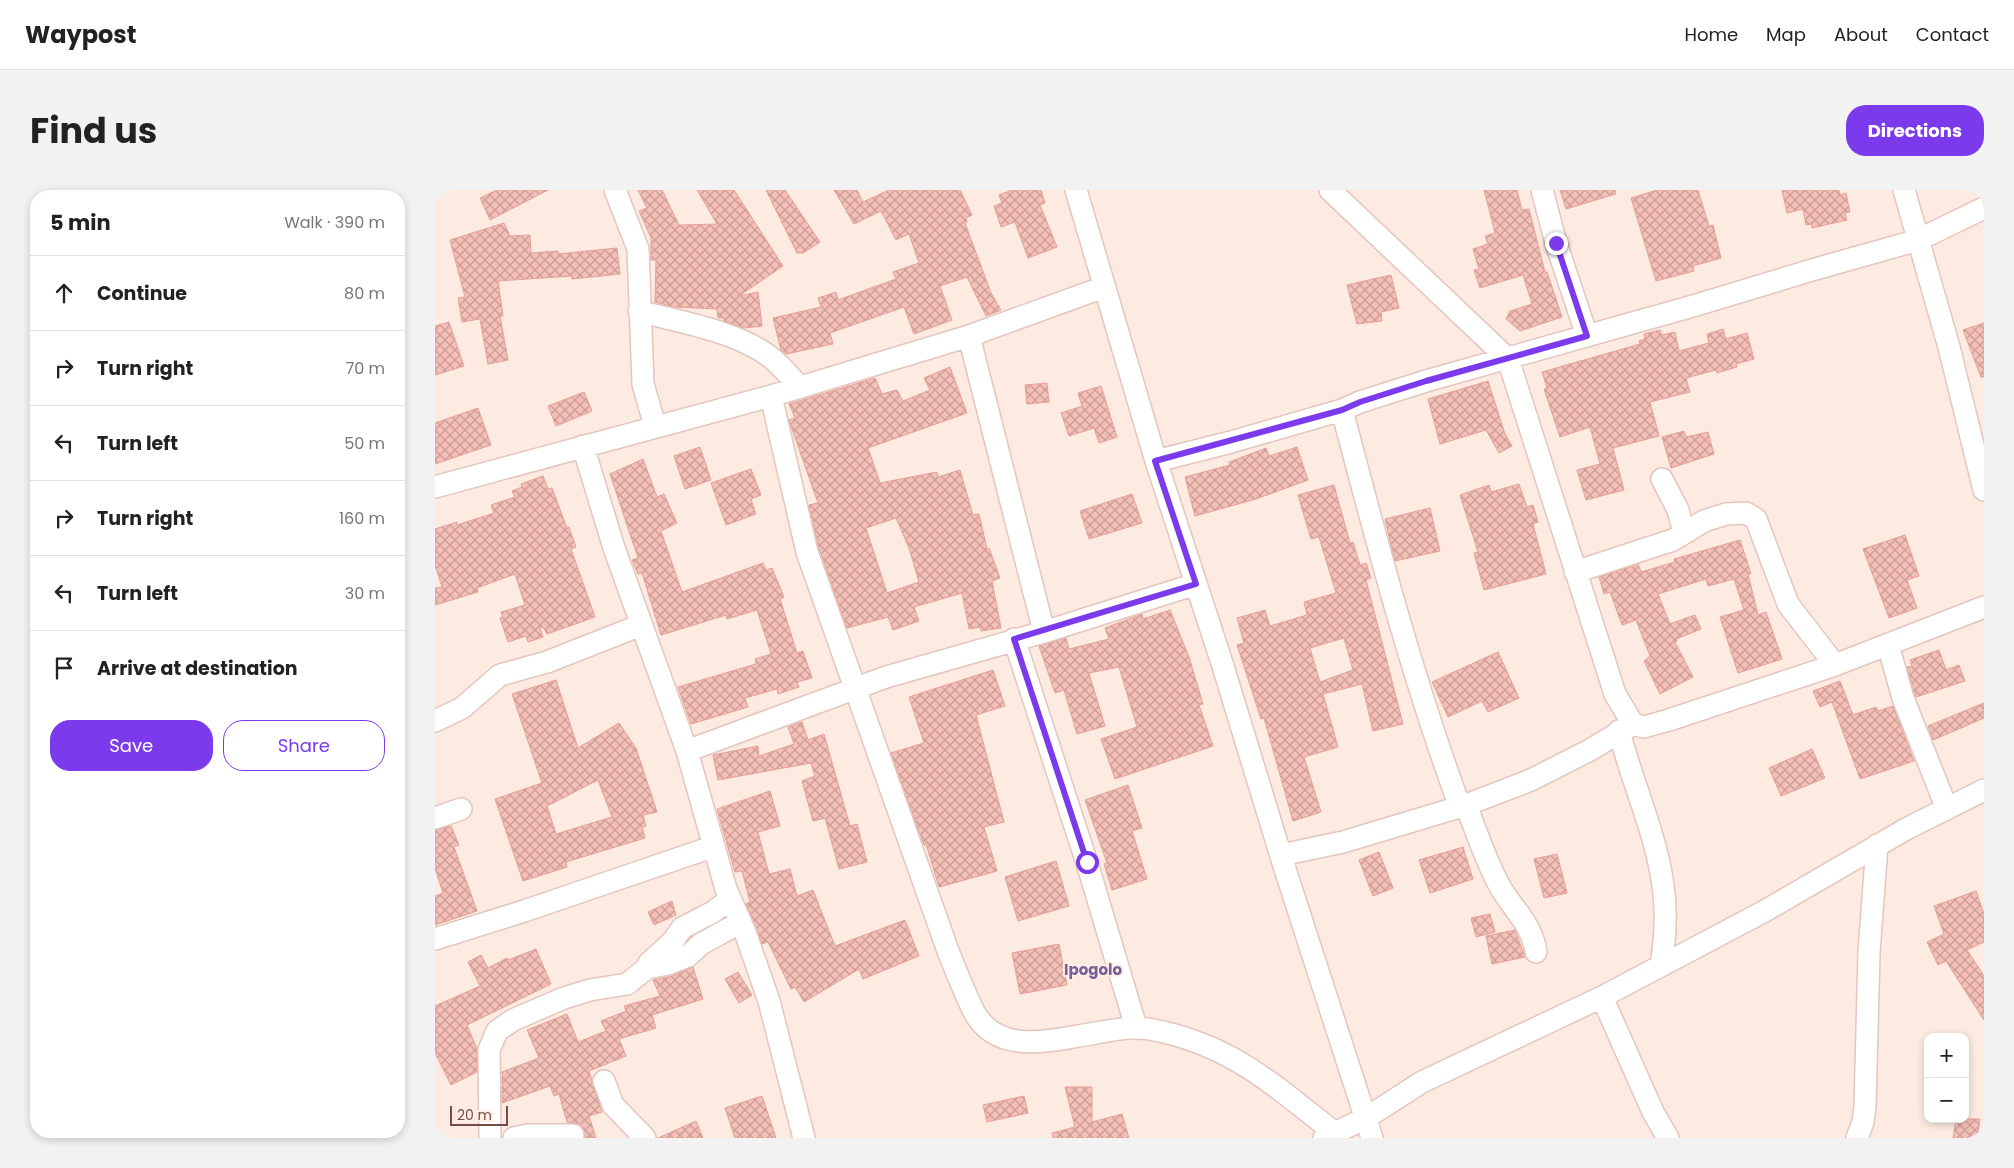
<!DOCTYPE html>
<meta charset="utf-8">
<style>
body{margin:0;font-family:Poppins,sans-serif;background:#f2f2f2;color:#222}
.controls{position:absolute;right:15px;bottom:15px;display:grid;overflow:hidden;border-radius:10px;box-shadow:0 2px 8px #0003}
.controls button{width:45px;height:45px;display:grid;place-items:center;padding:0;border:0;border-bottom:1px solid #e0e0e0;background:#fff;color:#222;font:25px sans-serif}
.scale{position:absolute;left:15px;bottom:12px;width:58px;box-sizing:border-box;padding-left:5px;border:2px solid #754b46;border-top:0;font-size:14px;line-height:18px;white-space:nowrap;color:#754b46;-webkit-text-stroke:4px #ffefe7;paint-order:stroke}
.stop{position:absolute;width:15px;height:15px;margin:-11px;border:4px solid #7c3aed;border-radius:50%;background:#fff}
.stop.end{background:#7c3aed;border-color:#fff;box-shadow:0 1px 5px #0008}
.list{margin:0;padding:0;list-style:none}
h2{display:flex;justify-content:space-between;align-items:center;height:65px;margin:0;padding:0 20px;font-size:21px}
h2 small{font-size:16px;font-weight:400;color:#767676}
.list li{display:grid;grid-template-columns:32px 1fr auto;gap:15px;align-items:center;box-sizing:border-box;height:75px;padding:0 20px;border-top:1px solid #e0e0e0}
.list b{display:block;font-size:19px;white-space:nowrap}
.list em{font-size:16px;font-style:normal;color:#767676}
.actions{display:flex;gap:10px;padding:15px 20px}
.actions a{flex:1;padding:11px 0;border:1px solid #7c3aed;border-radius:20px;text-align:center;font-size:18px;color:#7c3aed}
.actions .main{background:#7c3aed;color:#fff}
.icon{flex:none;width:28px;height:28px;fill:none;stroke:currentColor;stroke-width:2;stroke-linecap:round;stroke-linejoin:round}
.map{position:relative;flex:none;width:1549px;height:948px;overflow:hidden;border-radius:20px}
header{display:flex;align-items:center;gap:30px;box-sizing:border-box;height:70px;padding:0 25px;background:#fff;border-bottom:1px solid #e0e0e0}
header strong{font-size:24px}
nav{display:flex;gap:28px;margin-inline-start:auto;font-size:18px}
.intro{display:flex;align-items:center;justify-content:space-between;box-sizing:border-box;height:120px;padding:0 30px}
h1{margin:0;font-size:35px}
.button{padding:12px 22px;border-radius:20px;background:#7c3aed;color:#fff;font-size:18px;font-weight:700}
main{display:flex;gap:30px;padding:0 30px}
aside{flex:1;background:#fff;border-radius:20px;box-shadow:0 2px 8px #0003}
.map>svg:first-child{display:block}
</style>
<header>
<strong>Waypost</strong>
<nav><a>Home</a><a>Map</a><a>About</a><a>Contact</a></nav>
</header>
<div class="intro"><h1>Find us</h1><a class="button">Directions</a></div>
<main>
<aside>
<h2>5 min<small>Walk · 390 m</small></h2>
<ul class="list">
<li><svg class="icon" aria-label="ahead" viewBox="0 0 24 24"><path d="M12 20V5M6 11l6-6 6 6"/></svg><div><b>Continue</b></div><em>80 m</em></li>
<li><svg class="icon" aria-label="right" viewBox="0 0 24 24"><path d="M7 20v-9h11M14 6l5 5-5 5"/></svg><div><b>Turn right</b></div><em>70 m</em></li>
<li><svg class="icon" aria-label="left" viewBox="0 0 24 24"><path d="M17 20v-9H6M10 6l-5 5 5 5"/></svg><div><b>Turn left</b></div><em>50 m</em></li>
<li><svg class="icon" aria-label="right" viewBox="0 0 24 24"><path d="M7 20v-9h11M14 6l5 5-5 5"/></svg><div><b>Turn right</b></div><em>160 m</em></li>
<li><svg class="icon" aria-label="left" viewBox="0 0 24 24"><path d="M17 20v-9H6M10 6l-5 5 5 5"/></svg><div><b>Turn left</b></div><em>30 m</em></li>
<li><svg class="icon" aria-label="arrive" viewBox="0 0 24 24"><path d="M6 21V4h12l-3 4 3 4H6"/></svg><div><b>Arrive at destination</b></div></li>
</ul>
<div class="actions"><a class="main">Save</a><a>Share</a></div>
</aside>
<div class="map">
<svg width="1549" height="948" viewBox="0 0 1549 948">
<defs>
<pattern id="building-cross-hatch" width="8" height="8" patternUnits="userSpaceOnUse" patternTransform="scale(1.25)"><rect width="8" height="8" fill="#f4bfb6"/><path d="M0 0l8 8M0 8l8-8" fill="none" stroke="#ca9d96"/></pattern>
</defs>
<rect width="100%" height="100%" fill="#fdeae0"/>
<path fill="url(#building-cross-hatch)" stroke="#e7a096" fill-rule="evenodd" d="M 62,0 L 113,0 L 55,30 L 45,8 Z
M 203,0 L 227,0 L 244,35 L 282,34 L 262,0 L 299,0 L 348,76 L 304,106 L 323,102 L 327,136 L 309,138 L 289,131 L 289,128 L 283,128 L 282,119 L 239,117 L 220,112 L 221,70 L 216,70 L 216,48 L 204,21 L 212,18 Z
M 331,0 L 350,0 L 385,52 L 368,63 L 362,63 Z
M 399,0 L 422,0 L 428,12 L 454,0 L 525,0 L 537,25 L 531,28 L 532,32 L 530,33 L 556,103 L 566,120 L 551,126 L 532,87 L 505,96 L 517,130 L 479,144 L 469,117 L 395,143 L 398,154 L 351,164 L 346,160 L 338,128 L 386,117 L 383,108 L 401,102 L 403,110 L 461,89 L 458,82 L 484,73 L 474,44 L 461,50 L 446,21 L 419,34 Z
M 577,0 L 606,0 L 610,13 L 605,15 L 622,57 L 593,68 L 580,32 L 566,37 L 559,16 L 567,13 L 564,5 Z
M 1049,0 L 1082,0 L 1087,20 L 1094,19 L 1110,82 L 1112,82 L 1127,127 L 1085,141 L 1071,129 L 1075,121 L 1097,114 L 1088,85 L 1045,98 L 1039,80 L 1044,79 L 1038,59 L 1053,54 L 1050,46 L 1060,43 Z
M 1125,0 L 1180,0 L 1181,4 L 1131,19 Z
M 1222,0 L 1263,0 L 1274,36 L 1278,35 L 1286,68 L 1258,76 L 1259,81 L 1221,91 L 1196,8 Z
M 1347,0 L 1404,0 L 1405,5 L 1411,3 L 1415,22 L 1410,23 L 1412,30 L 1377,38 L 1377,34 L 1371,35 L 1368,19 L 1352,23 Z
M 69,33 L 75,46 L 95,45 L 96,63 L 123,61 L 123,64 L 182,58 L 185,84 L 137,89 L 137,86 L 63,91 L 68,126 L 65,126 L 73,170 L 53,174 L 45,129 L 27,132 L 23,108 L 30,107 L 15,50 Z
M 956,85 L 964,118 L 946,122 L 947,131 L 922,134 L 912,95 Z
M 14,132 L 29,176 L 0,185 L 0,136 Z
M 1549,133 L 1549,187 L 1546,187 L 1528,140 Z
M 1288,139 L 1291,149 L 1312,143 L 1319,169 L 1301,174 L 1302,177 L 1282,183 L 1281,180 L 1251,188 L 1255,202 L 1215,212 L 1224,246 L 1178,258 L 1189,300 L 1151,310 L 1142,280 L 1165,274 L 1155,237 L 1125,247 L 1109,199 L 1112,198 L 1107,182 L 1205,154 L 1204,151 L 1210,149 L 1209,144 L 1225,140 L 1227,145 L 1240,142 L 1244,161 L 1274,153 L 1272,144 Z
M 515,177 L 532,223 L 433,258 L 445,293 L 502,282 L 503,287 L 525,280 L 538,325 L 544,324 L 552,359 L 554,358 L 565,388 L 557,391 L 566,438 L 546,441 L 545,437 L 534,439 L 527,403 L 479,417 L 484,431 L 458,440 L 453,427 L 412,438 L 384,358 L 374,315 L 383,313 L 357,239 L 354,230 L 360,228 L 354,214 L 440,188 L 447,204 L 462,200 L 468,211 L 495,200 L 489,188 ZM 461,328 L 474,358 L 484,392 L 452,403 L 431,338 Z
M 1053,191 L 1070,244 L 1077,256 L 1064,263 L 1051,240 L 1005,254 L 993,209 Z
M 612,193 L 614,212 L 592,214 L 590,195 Z
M 666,196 L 682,247 L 664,253 L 659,238 L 634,246 L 626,223 L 647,216 L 643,203 Z
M 149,202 L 157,221 L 121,236 L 113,216 Z
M 43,218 L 56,255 L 0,274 L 0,233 Z
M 1249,241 L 1251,247 L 1273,242 L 1279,264 L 1236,278 L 1227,247 Z
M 265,257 L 276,290 L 250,299 L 239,266 Z
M 862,257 L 873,290 L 821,309 L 760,326 L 750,287 L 795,275 L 794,272 L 831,258 L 834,266 Z
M 208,269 L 222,307 L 229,304 L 242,333 L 226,341 L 247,402 L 328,373 L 331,380 L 337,378 L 349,407 L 345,409 L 362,463 L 368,461 L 377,488 L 362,492 L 364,497 L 343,504 L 342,499 L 310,508 L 313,517 L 256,534 L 243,497 L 321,474 L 320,469 L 336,464 L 322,420 L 292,429 L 291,425 L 226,445 L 207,383 L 203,384 L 197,370 L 203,368 L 175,284 Z
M 316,279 L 326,305 L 316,309 L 321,324 L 291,335 L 276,293 Z
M 108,286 L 113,299 L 117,298 L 132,338 L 134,337 L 141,357 L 136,359 L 160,427 L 112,444 L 108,437 L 105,438 L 108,447 L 93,452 L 91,446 L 73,452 L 65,428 L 68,427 L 66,422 L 90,415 L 80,384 L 42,398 L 43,402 L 0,415 L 0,398 L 7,397 L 0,375 L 0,339 L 22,332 L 22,335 L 59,323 L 56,315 L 80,307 L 77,301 L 87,297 L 86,294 Z
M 1084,294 L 1092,317 L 1098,315 L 1103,332 L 1098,334 L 1111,384 L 1049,400 L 1039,363 L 1043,362 L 1025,305 L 1054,295 L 1056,302 Z
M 899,295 L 915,353 L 918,352 L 925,375 L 931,373 L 936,388 L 931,390 L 968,534 L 938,541 L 927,494 L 888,504 L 903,557 L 869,567 L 886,622 L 858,631 L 829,528 L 826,529 L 802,455 L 809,453 L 802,428 L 830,420 L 835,436 L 872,425 L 869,412 L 901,403 L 884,347 L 876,349 L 863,305 ZM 909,448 L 918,480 L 885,492 L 875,458 Z
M 697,304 L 707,333 L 654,349 L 645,321 Z
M 995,318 L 1005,361 L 960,371 L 950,329 Z
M 1470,345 L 1484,386 L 1472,390 L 1482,418 L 1454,428 L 1428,359 Z
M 1305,350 L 1316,384 L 1313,384 L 1323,425 L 1331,422 L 1347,469 L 1303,483 L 1285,427 L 1309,420 L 1299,389 L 1273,396 L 1271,389 L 1223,404 L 1235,434 L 1260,425 L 1266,439 L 1241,449 L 1242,451 L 1240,452 L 1258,487 L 1225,504 L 1209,471 L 1215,466 L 1201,430 L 1187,435 L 1175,402 L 1169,404 L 1164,387 L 1203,374 L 1206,382 L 1240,372 L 1239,369 Z
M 735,420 L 754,467 L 768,514 L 764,515 L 778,556 L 680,589 L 666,549 L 702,537 L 684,477 L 654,483 L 670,536 L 642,544 L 629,500 L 620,503 L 604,456 L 631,448 L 634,459 L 674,449 L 670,438 L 707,424 L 708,429 Z
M 1504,460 L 1511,480 L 1524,475 L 1530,491 L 1481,507 L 1472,477 L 1477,476 L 1475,470 Z
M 1063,462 L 1084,508 L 1053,522 L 1047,511 L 1013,527 L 997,492 Z
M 558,480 L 570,516 L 541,525 L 569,632 L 549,637 L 562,681 L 504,697 L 491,654 L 489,655 L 456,563 L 489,553 L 474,507 Z
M 121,490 L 143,558 L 184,533 L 201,558 L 222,622 L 208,625 L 211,636 L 207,637 L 210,648 L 131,672 L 132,677 L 88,691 L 60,609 L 107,593 L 77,504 ZM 163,590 L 177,627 L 121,644 L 112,616 Z
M 1405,491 L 1418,525 L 1441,517 L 1443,521 L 1458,516 L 1479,571 L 1425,589 L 1397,512 L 1385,517 L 1378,501 Z
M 1549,513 L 1549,528 L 1498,550 L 1493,536 Z
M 367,532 L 373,550 L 389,544 L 415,636 L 422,634 L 432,672 L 404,679 L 390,628 L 378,631 L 367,591 L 380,586 L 376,573 L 283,590 L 278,565 L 323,556 L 324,566 L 359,554 L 353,537 Z
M 1377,559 L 1390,588 L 1346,606 L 1334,578 Z
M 693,595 L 707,638 L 697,641 L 712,689 L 677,700 L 669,674 L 672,673 L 650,610 Z
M 335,601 L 345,636 L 323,642 L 334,684 L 355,679 L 362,706 L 378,700 L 400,756 L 470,730 L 484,766 L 428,789 L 424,779 L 369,812 L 360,797 L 356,799 L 333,752 L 327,754 L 311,714 L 315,712 L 307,681 L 300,682 L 282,619 Z
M 16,636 L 24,655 L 19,657 L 42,721 L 0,735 L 0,706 L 8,703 L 0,678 L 0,640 Z
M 1028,657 L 1038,689 L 995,703 L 984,670 Z
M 944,662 L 958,698 L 938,706 L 924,670 Z
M 1122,664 L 1132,703 L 1109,708 L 1099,669 Z
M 621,671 L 634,716 L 583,731 L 570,687 Z
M 1541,701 L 1549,724 L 1549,752 L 1532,760 L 1549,786 L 1549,830 L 1511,771 L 1503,775 L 1492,752 L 1509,744 L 1499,716 Z
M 237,711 L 241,725 L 219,735 L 213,722 Z
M 1055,724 L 1060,742 L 1041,747 L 1036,728 Z
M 1080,740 L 1090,767 L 1057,774 L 1051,746 Z
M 624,754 L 632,795 L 585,804 L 577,763 Z
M 101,759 L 116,794 L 32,835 L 42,859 L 42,882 L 16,895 L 0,863 L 0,816 L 45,796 L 33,772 L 46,765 L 53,778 L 72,768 L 73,770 Z
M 258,777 L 268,809 L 217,825 L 221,838 L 184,849 L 191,866 L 154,881 L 167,922 L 154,926 L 161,948 L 150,948 L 149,939 L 145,934 L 132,932 L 124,904 L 119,906 L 115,896 L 67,913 L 67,882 L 104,868 L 92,840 L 132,824 L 143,852 L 171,841 L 166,831 L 191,821 L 189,816 L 225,806 L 218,790 L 237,786 Z
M 303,782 L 317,805 L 304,813 L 290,789 Z
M 630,897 L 657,897 L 657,932 L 687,924 L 694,948 L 618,948 L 617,943 L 640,937 Z
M 327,906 L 341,948 L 300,948 L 290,918 Z
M 589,906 L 593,923 L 552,932 L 548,915 Z
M 1521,929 L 1545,929 L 1542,948 L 1518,948 Z
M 261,931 L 268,948 L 223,948 Z"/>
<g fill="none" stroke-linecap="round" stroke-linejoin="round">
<defs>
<path id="street" d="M 180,0 L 203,59 L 208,194 L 220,236
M 641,0 L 721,271 L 787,473 L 849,676 L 937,948
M 895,0 L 1073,169 L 1180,504 L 1198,534 L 1209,537 L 1234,530 L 1400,475 L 1549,417
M 1107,0 L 1121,53 L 1152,146
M 1469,0 L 1514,157 L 1549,300
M 204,121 C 244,132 302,141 335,167 C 346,175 355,187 365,197
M 534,146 L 609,442
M 336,206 L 372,362 L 513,761 C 521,781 529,801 538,820 C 562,868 620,849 661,843 C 679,840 696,836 714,839 C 796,854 837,894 900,943 L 898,948
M 907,220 C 942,353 977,487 1025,617
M 148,256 L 179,358 L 252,561 L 291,699 L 310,742 L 334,811 L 369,948
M 721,271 L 796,252 L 907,220 L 925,212 L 991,191 L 1258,116 L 1377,80 L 1483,50 L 1549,18
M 1227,289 L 1243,320 L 1249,343
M 0,297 L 336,206 L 534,146 L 669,97
M 1140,382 L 1238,350 L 1269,331 L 1291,324 L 1311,323 L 1321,329 L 1353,414 L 1400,475
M 579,449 L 652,673 L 701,837
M 1453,455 L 1468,508 L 1512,619
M 0,531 L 27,518 L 65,485 L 112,472 L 206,435
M 1184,541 C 1200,604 1233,667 1230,734 C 1230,747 1228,762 1226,775
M 252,561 L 451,487 L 609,442 L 761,394
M 1031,615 C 1041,641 1050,668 1063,693 C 1076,718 1097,733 1101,762
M 0,628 L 26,619
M 846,665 L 908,652 L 1031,615 L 1096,590 L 1155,560 L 1198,534
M 0,749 L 89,721 L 277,657
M 211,779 L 214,773 L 238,751 L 247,738 L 278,722 L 295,709
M 1167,807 L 1218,922 L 1233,948
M 169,891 L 178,915 L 210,948
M 55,948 L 54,860 L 62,841 L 78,830 L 129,808 L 155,800 L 192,794 L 212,778 L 233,774 L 253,766 L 266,754 L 306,732
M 79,948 L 93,945 L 138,945
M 889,948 L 931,928 L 987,892 L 1167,807 L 1328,722 L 1471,639 L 1549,600
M 1422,948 L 1428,932 L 1430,917 L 1434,762 L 1442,655"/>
</defs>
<use href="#street" stroke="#e3c6be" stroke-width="24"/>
<use href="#street" stroke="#fff" stroke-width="21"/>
</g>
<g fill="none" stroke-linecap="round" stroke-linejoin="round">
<path stroke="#7c3aed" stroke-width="6" d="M 652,672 L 579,449 L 761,394 L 720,271 L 907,220 L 925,212 L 991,191 L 1152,146 L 1121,53"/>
</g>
<g text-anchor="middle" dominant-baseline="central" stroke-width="4" stroke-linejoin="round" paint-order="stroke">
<g font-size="15" font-weight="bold" fill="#786199" stroke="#ffefe7">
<text x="658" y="779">Ipogolo</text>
</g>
</g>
</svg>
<div class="controls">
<button>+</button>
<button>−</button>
</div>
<div class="scale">20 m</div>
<div class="stop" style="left:652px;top:672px"></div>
<div class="stop end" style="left:1121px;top:53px"></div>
</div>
</main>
